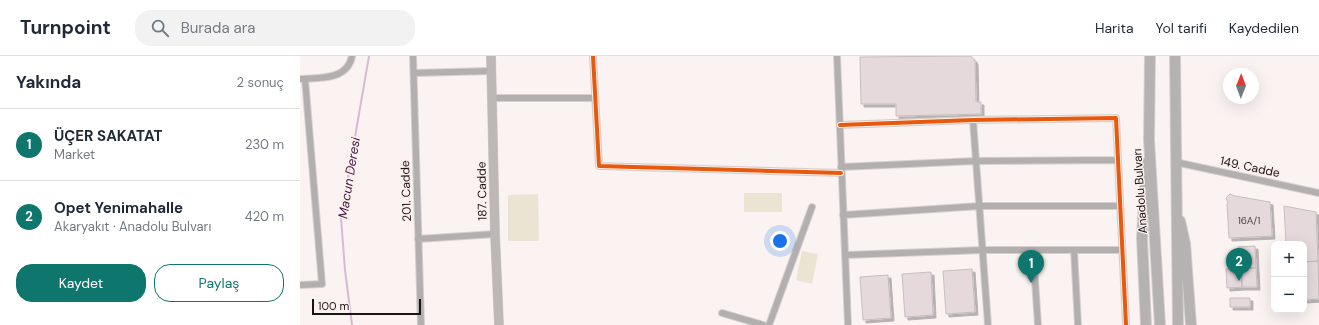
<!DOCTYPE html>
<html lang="tr">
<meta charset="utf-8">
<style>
body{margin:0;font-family:"DM Sans",sans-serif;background:#f2f2f3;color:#1f2937}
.controls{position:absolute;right:12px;bottom:12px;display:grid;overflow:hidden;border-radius:8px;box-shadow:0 4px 16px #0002}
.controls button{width:36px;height:36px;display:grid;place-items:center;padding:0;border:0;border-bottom:1px solid #e0e1e3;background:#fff;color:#1f2937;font:20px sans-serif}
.compass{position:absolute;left:923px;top:12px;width:36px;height:36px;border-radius:50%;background:#fff;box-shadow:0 4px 16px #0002;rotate:1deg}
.scale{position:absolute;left:12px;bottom:10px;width:109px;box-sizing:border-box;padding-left:4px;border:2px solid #1a1413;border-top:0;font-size:11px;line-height:14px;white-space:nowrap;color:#1a1413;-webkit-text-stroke:3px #fdf1ef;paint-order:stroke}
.you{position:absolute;left:480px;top:185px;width:14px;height:14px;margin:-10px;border:3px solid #fff;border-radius:50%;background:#1a73e8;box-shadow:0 0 0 6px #1a73e833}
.badge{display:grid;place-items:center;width:26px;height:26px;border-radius:50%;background:#0f766e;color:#fff;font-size:13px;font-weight:700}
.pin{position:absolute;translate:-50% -33px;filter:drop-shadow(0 1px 2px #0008)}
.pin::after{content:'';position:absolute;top:21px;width:14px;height:12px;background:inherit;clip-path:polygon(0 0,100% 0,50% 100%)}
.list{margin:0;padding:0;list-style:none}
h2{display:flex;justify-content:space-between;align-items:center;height:52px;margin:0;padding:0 16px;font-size:17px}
h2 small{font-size:13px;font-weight:400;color:#747a83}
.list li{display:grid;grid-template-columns:26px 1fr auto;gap:12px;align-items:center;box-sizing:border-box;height:72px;padding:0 16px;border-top:1px solid #e0e1e3}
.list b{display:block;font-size:15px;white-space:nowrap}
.list p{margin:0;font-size:13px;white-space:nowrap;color:#747a83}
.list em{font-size:13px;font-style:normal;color:#747a83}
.actions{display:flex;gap:8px;padding:12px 16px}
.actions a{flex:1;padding:9px 0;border:1px solid #0f766e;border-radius:16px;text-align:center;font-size:14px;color:#0f766e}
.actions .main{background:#0f766e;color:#fff}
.icon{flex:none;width:22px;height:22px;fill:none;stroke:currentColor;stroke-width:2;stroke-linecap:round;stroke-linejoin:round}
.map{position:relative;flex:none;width:1019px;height:269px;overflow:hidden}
header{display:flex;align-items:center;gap:24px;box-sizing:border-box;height:56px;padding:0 20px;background:#fff;border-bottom:1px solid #e0e1e3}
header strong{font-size:19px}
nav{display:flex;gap:22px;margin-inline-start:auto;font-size:14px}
.search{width:280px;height:36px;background:#f2f2f3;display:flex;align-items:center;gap:10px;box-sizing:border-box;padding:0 14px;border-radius:16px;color:#747a83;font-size:15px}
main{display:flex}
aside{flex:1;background:#fff}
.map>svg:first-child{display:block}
</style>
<header>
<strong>Turnpoint</strong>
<div class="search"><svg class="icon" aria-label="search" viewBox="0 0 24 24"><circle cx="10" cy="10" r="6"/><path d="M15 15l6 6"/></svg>Burada ara</div>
<nav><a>Harita</a><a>Yol tarifi</a><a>Kaydedilen</a></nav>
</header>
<main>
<aside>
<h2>Yakında<small>2 sonuç</small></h2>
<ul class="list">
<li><span class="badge">1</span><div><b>ÜÇER SAKATAT</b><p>Market</p></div><em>230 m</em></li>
<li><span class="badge">2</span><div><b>Opet Yenimahalle</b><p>Akaryakıt · Anadolu Bulvarı</p></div><em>420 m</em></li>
</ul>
<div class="actions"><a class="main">Kaydet</a><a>Paylaş</a></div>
</aside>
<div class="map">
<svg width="1019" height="269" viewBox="0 0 1019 269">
<defs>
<filter id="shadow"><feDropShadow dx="3" dy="3" stdDeviation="0" flood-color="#0004"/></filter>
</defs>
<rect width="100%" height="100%" fill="#faf3f2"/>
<path fill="#ebe4d3" d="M 444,137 L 482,137 L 482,156 L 444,156 Z
M 238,138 L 239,185 L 208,185 L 208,139 Z
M 502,195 L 518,198 L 512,228 L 496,224 Z"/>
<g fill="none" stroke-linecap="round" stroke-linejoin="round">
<path stroke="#d5bcd1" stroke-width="2" d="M 52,269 L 45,214 L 41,162 L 69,0"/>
</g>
<path fill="#e5d9db" stroke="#c5bfbf" filter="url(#shadow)" d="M 671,0 L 675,5 L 676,46 L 681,46 L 681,58 L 596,60 L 596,48 L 561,48 L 560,1 Z
M 930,138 L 935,140 L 970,146 L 972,180 L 929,182 L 927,148 L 928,147 L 926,142 Z
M 984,150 L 1016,156 L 1018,205 L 1004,206 L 1004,188 L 986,188 Z
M 955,190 L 956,212 L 939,213 L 938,191 Z
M 1018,205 L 1019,243 L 1004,244 L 1004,206 Z
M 941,212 L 956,212 L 957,231 L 942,231 Z
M 941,212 L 942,231 L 927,232 L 926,213 Z
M 672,213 L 675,256 L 646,258 L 643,215 Z
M 631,216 L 633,259 L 605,261 L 602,218 Z
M 588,219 L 591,262 L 563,264 L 560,221 Z
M 930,242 L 950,242 L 950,251 L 930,251 Z"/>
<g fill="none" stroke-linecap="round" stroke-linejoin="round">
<defs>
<path id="minor" d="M 113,0 L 121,269
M 293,0 L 299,110 L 541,117
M 537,0 L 548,269
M 114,17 L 191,15
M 0,23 C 19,22 48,24 52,0
M 192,42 L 295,42
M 673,64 L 688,269
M 540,69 L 673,64 L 816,62 L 826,269
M 875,106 L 1019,137
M 541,111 L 676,105 L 818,104
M 543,159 L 680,150 L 820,150
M 118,183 L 195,178
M 733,194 L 738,269
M 774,194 L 778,269
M 546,199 L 683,194 L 822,194
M 0,229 L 22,228 L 5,23
M 422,257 L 463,269
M 469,269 L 512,151"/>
<path id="secondary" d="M 191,0 L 195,178 L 199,269"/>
<path id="primary" d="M 850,0 L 849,84 L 860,269
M 875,0 L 878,269
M 880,165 L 885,187 L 891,269
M 846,269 L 842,182 L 846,107"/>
</defs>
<use href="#minor" stroke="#d5d0cf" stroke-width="8"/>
<use href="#secondary" stroke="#d5d0cf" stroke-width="10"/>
<use href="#primary" stroke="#d5d0cf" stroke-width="12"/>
<use href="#minor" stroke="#b2afae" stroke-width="6"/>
<use href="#secondary" stroke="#bdb8b6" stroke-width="9"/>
<use href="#primary" stroke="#b6b2b1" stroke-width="10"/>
<defs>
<path id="cycleway" d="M 293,0 L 299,110 L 541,117
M 540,69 L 673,64 L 816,62 L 826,269"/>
</defs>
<use href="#cycleway" stroke="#fdf1ef" stroke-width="6"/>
<use href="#cycleway" stroke="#e8590c" stroke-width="4"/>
</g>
<g text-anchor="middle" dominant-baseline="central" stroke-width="3" stroke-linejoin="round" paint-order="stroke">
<g font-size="10" fill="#4e4646">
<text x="949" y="164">16A/1</text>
</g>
<g font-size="12" fill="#1a1413" stroke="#fdf1ef">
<text transform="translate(950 111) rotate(12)">149. Cadde</text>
<text transform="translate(106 135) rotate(-92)">201. Cadde</text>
<text transform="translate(182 135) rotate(-91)">187. Cadde</text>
<text transform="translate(840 135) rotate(-94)">Anadolu Bulvarı</text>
</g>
<g font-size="13" font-style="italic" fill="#3f163e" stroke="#fdf1ef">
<text transform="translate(49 122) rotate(-81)">Macun Deresi</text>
</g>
</g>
</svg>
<div class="controls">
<button>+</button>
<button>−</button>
</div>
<svg class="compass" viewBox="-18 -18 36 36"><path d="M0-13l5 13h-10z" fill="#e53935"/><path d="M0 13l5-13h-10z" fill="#747a83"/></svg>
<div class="scale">100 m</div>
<div class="you"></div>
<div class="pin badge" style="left:731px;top:227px">1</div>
<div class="pin badge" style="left:939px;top:225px">2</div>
</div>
</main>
